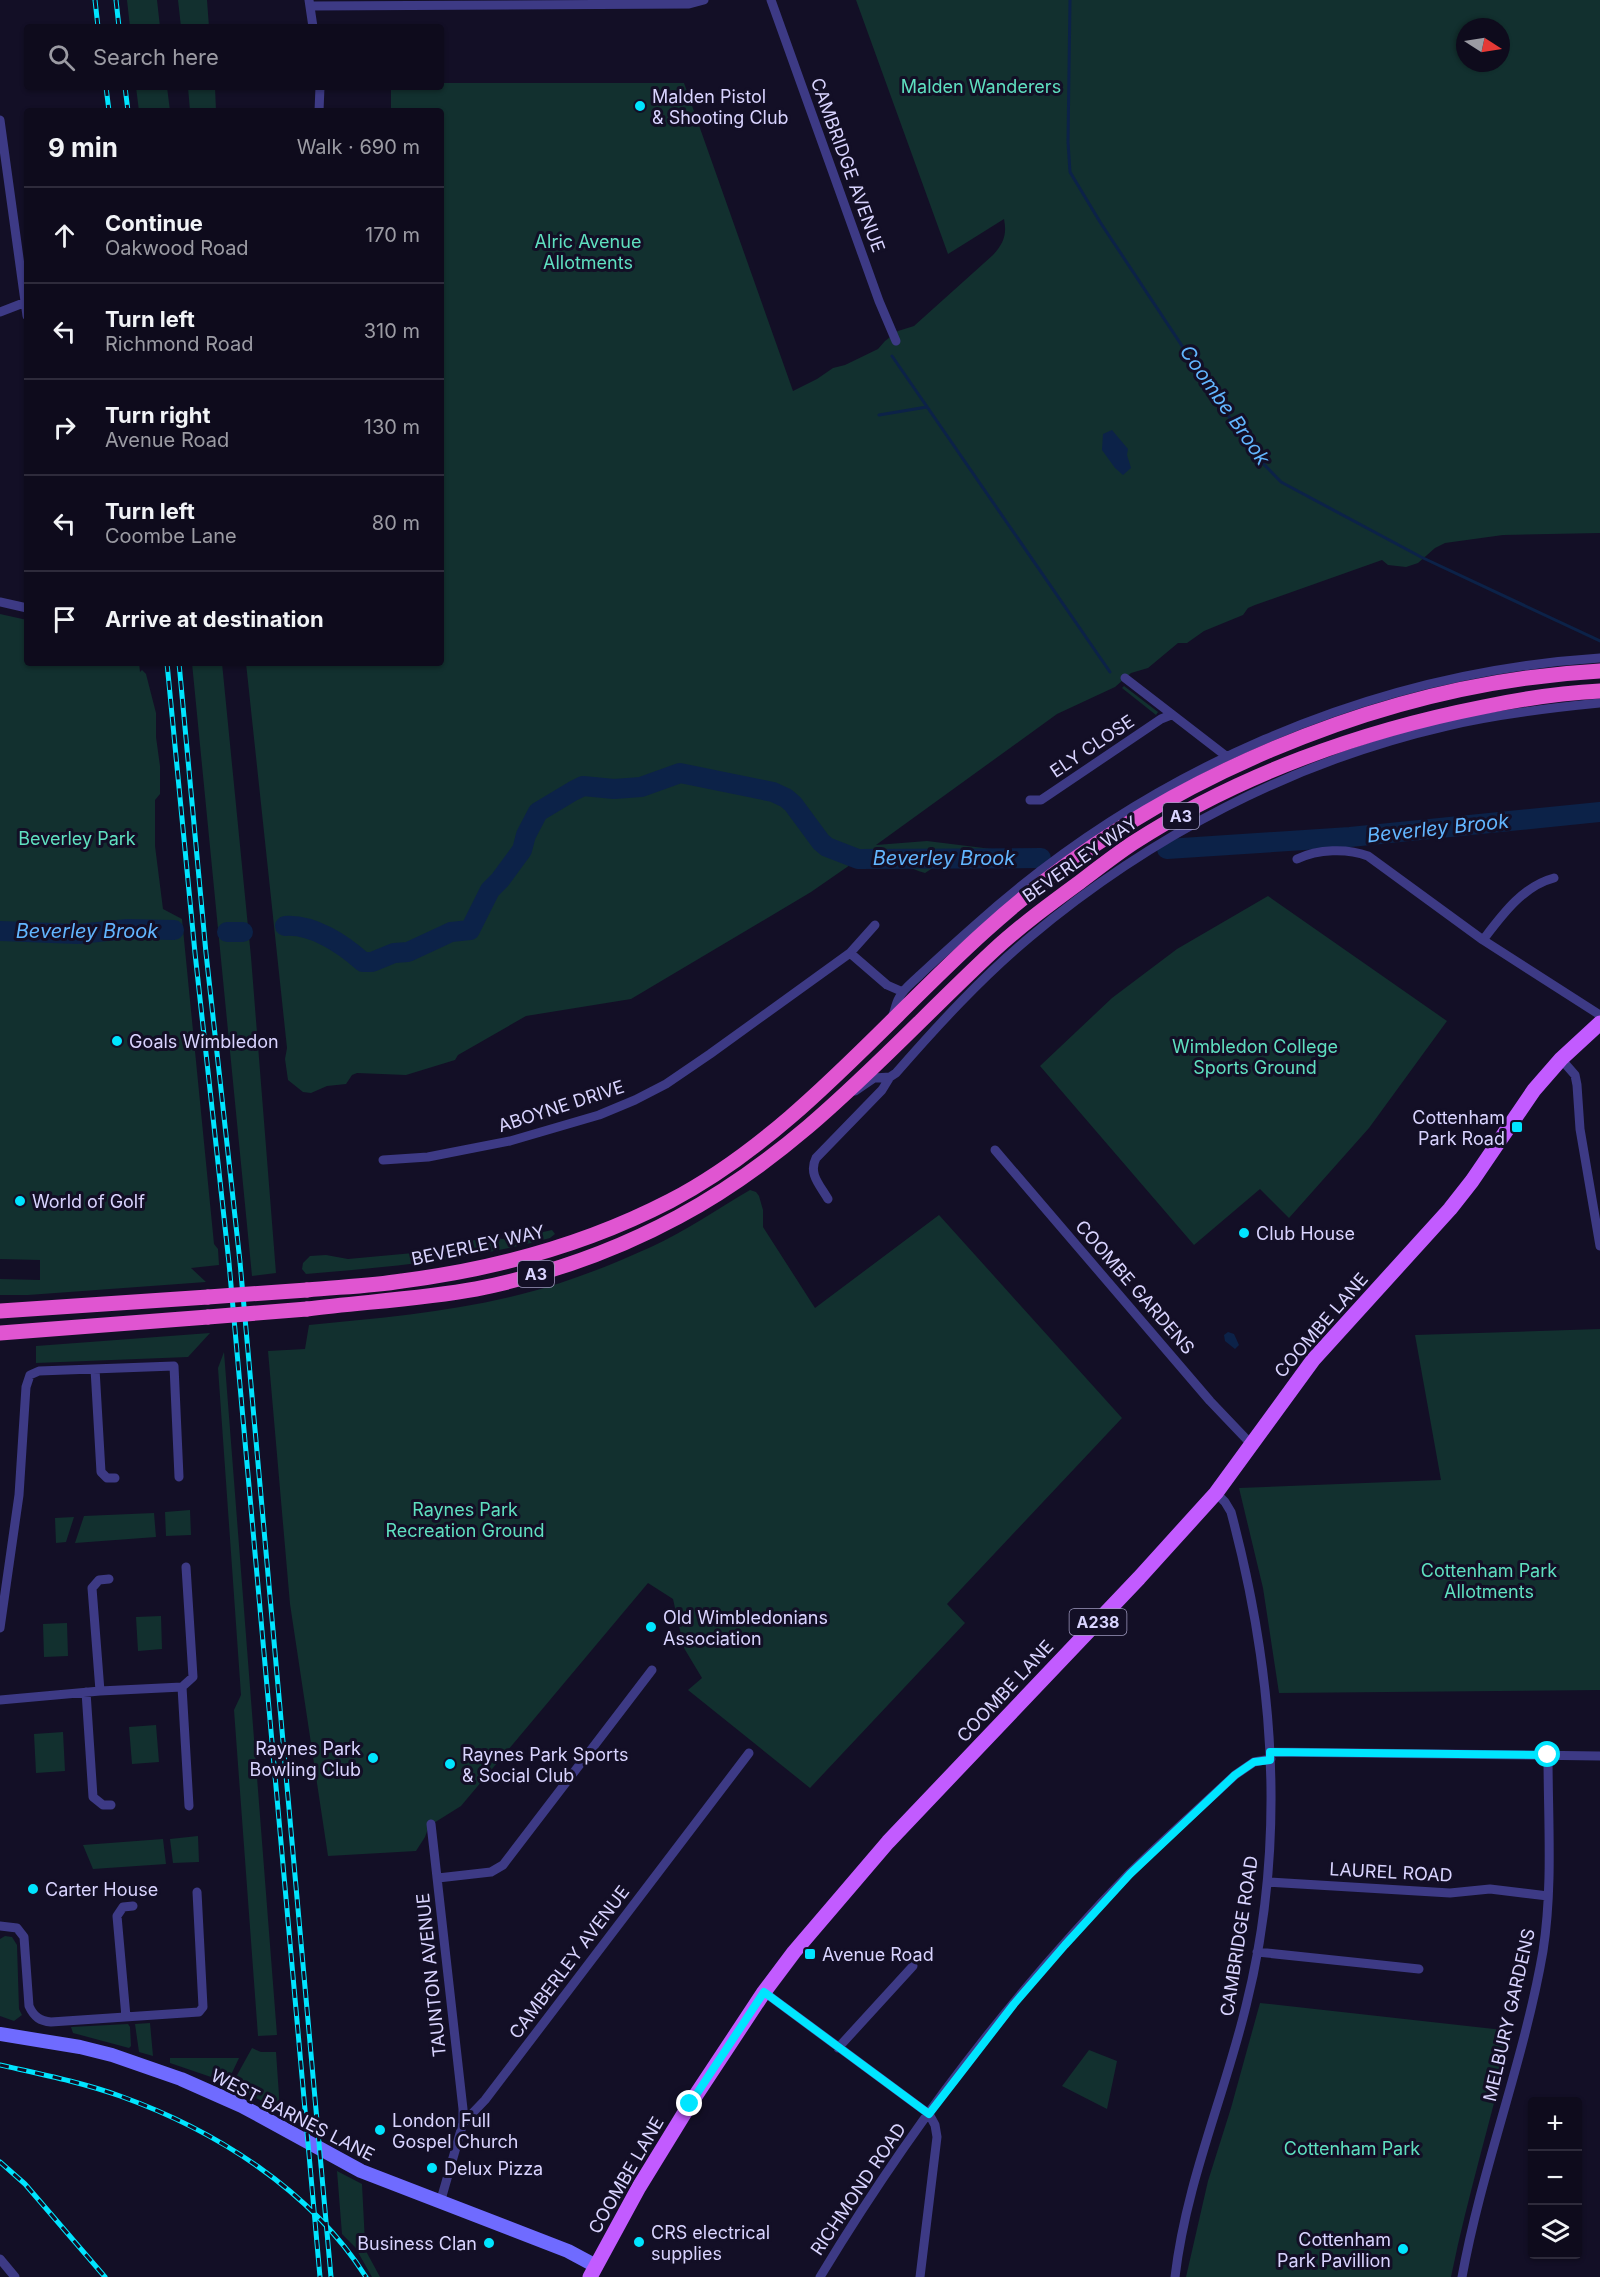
<!DOCTYPE html>
<meta charset="utf-8">
<style>
body{margin:0;font-family:Inter,sans-serif;background:#1c1929;color:#f1f3f6}
.controls{position:absolute;right:18px;bottom:18px;display:grid;overflow:hidden;border-radius:6px;box-shadow:0 2px 4px #0004}
.controls button{width:54px;height:54px;display:grid;place-items:center;padding:0;border:0;border-bottom:2px solid #2e2b3b;background:#0e0b1c;color:#f1f3f6;font:30px sans-serif}
.compass{position:absolute;left:1456px;top:18px;width:54px;height:54px;border-radius:50%;background:#0e0b1c;box-shadow:0 2px 4px #0004;rotate:102deg}
.stop{position:absolute;width:18px;height:18px;margin:-14px;border:4px solid #00e5ff;border-radius:50%;background:#fff}
.stop.end{background:#00e5ff;border-color:#fff;box-shadow:0 2px 6px #0008}
.list{margin:0;padding:0;list-style:none}
h2{display:flex;justify-content:space-between;align-items:center;height:78px;margin:0;padding:0 24px;font-size:26px}
h2 small{font-size:20px;font-weight:400;color:#9b9ba3}
.list li{display:grid;grid-template-columns:39px 1fr auto;gap:18px;align-items:center;box-sizing:border-box;height:96px;padding:0 24px;border-top:2px solid #2e2b3b}
.list b{display:block;font-size:22px;white-space:nowrap}
.list p{margin:0;font-size:20px;white-space:nowrap;color:#9b9ba3}
.list em{font-size:20px;font-style:normal;color:#9b9ba3}
.icon{flex:none;width:33px;height:33px;fill:none;stroke:currentColor;stroke-width:2;stroke-linecap:round;stroke-linejoin:round}
.map{position:relative;flex:none;width:1600px;height:2277px;overflow:hidden}
.search{position:absolute;background:#0e0b1c;box-shadow:0 2px 4px #0004;left:24px;top:24px;width:420px;height:66px;display:flex;align-items:center;gap:15px;box-sizing:border-box;padding:0 21px;border-radius:6px;color:#9b9ba3;font-size:22px}
.panel{position:absolute;background:#0e0b1c;box-shadow:0 2px 4px #0004;left:24px;top:108px;width:420px;height:558px;border-radius:6px}
.map>svg:first-child{display:block}
</style>
<div class="map">
<svg width="1600" height="2277" viewBox="0 0 1600 2277">
<rect width="100%" height="100%" fill="#130f26"/>
<path fill="#12302f" fill-rule="evenodd" d="M 127,0 L 157,0 L 160,27 L 130,27 Z
M 178,0 L 207,0 L 209,27 L 181,27 Z
M 856,0 L 1600,0 L 1600,533 L 1503,535 L 1445,543 L 1435,548 L 1418,563 L 1406,567 L 1388,565 L 1382,560 L 1255,605 L 1248,608 L 1243,615 L 1204,631 L 1187,643 L 1178,643 L 1148,668 L 1131,673 L 1115,687 L 1057,714 L 876,845 L 927,841 L 1041,855 L 1034,860 L 942,862 L 925,873 C 917,871 910,867 902,865 C 881,859 883,875 859,862 L 850,865 L 811,892 L 631,999 L 526,1016 L 458,1055 L 455,1060 L 406,1075 L 357,1073 L 352,1075 L 346,1084 L 327,1086 L 311,1093 L 303,1092 L 288,1080 L 285,1059 L 287,1048 L 246,663 L 441,663 L 441,111 L 391,111 L 391,87 L 441,87 L 441,83 L 684,83 L 793,391 L 817,379 L 833,368 L 845,365 L 878,349 L 885,341 L 898,331 L 914,326 L 993,255 C 1004,243 1007,234 1004,219 L 948,254 ZM 1465,27 L 1501,27 L 1501,63 L 1465,63 Z
M 136,87 L 167,87 L 170,111 L 139,111 Z
M 188,87 L 215,87 L 216,111 L 190,111 Z
M 0,614 L 27,620 L 27,663 L 139,663 L 140,672 L 142,670 L 146,674 L 156,713 L 156,737 L 160,766 L 160,794 L 155,800 L 155,846 L 163,909 L 182,919 L 214,1244 L 218,1249 L 219,1265 L 191,1268 L 206,1282 L 28,1295 L 0,1295 L 0,1279 L 40,1280 L 40,1260 L 0,1259 Z
M 192,663 L 222,663 L 251,957 L 276,1273 L 252,1276 Z
M 1124,686 L 1158,712 L 1156,715 L 1122,688 Z
M 1268,896 L 1447,1021 L 1369,1128 L 1289,1218 L 1260,1189 L 1194,1245 L 1040,1066 L 1112,998 L 1177,949 Z
M 750,1190 L 756,1192 L 759,1196 L 763,1210 L 763,1227 L 815,1308 L 939,1215 L 1122,1418 L 947,1604 L 965,1623 L 810,1788 L 688,1690 L 702,1678 L 684,1648 L 673,1599 L 648,1583 L 461,1806 L 429,1826 L 425,1837 L 416,1851 L 328,1856 L 290,1604 L 268,1351 L 305,1349 L 309,1325 C 380,1318 452,1312 522,1294 C 566,1283 609,1266 651,1247 C 686,1231 717,1209 750,1190 Z
M 552,1230 L 555,1234 L 550,1238 C 469,1260 389,1267 306,1274 L 302,1269 L 303,1263 L 310,1256 L 326,1255 L 348,1259 L 446,1250 L 450,1245 L 475,1240 L 484,1235 L 502,1239 L 516,1238 Z
M 1600,1329 L 1600,1690 L 1279,1693 L 1263,1588 L 1239,1488 L 1441,1480 L 1415,1335 Z
M 210,1333 L 188,1357 L 36,1363 L 36,1346 Z
M 224,1352 L 277,2035 L 258,2036 L 234,1710 L 241,1695 L 218,1368 Z
M 190,1510 L 191,1535 L 166,1536 L 165,1512 Z
M 154,1513 L 156,1537 L 75,1543 L 84,1516 Z
M 74,1517 L 66,1542 L 56,1543 L 55,1518 Z
M 161,1616 L 162,1649 L 138,1651 L 136,1617 Z
M 67,1623 L 68,1656 L 44,1657 L 43,1624 Z
M 156,1725 L 159,1762 L 132,1764 L 129,1727 Z
M 63,1732 L 65,1771 L 36,1773 L 34,1734 Z
M 198,1836 L 199,1862 L 173,1863 L 170,1839 Z
M 163,1839 L 166,1864 L 93,1869 L 83,1845 Z
M 5,1936 L 12,1937 L 17,1945 L 19,2009 L 22,2015 L 14,2021 L 0,2016 L 0,1939 Z
M 1260,2003 L 1512,2031 C 1493,2113 1468,2194 1451,2277 L 1186,2277 L 1208,2181 L 1231,2108 Z
M 150,2023 L 153,2056 L 139,2052 L 135,2024 Z
M 128,2024 L 130,2027 L 131,2046 L 129,2048 L 73,2033 L 71,2027 Z
M 252,2048 L 261,2052 L 276,2052 L 280,2110 L 238,2089 L 236,2077 Z
M 1089,2050 L 1117,2061 L 1107,2109 L 1062,2086 Z
M 170,2058 L 239,2058 L 230,2077 L 211,2077 L 170,2063 Z
M 337,2171 L 362,2184 L 365,2243 L 367,2253 L 380,2277 L 372,2277 L 355,2247 L 342,2234 Z"/>
<path fill="#0c2248" d="M 1112,430 L 1128,449 L 1127,455 L 1131,468 L 1123,475 L 1115,468 L 1102,450 L 1103,434 Z
M 1228,1332 L 1234,1334 L 1239,1345 L 1235,1349 L 1225,1341 L 1224,1335 Z"/>
<g fill="none" stroke-linecap="round" stroke-linejoin="round">
<path stroke="#0c2248" stroke-width="3" d="M 1070,0 L 1068,142 L 1070,172 L 1100,222 L 1253,453 L 1281,482 L 1421,557 L 1600,641
M 892,356 L 1110,672
M 879,415 L 927,407"/>
<path stroke="#0c2248" stroke-width="20" d="M 1167,849 L 1350,837 L 1600,812
M 285,926 C 313,924 343,944 363,962 L 372,962 L 394,953 L 408,952 L 451,932 L 470,930 L 490,890 L 500,880 L 522,850 L 526,835 L 538,812 L 573,791 L 583,786 L 614,789 L 641,787 L 680,773 L 773,792 L 786,798 L 793,804 L 821,842 L 827,847 L 858,859 L 1041,858
M 0,931 L 78,934 L 127,929 L 174,930
M 227,932 L 243,932"/>
<path stroke="#3d3a85" stroke-width="9" d="M 309,0 L 313,27
M 771,0 L 879,301 L 896,341
M 310,6 L 689,4 L 704,0
M 319,111 L 320,87
M 0,120 L 27,316
M 0,312 L 26,302
M 0,602 L 27,608
M 1125,678 L 1226,756
M 1030,800 L 1041,800 L 1161,719 L 1171,715
M 1297,859 C 1318,849 1347,848 1368,856 L 1483,940 L 1600,1015
M 1483,940 C 1502,915 1523,886 1554,878
M 850,953 L 887,985 L 903,992
M 893,1015 C 895,1010 896,1003 899,998 C 903,989 913,982 920,975 C 938,958 956,942 974,926 C 1146,771 1368,673 1600,658
M 1561,1059 L 1575,1075 L 1577,1085 L 1580,1129 L 1600,1246
M 855,1091 L 874,1078 L 890,1077
M 995,1150 L 1210,1401 L 1251,1444
M 383,1160 L 428,1157 L 510,1141 L 599,1115 L 635,1100 L 666,1084 L 710,1054 L 850,953 L 875,925
M 828,1199 C 820,1185 808,1174 816,1158 L 882,1090 L 890,1077 L 896,1073 C 938,1025 981,978 1030,937 C 1150,836 1294,761 1447,726 C 1497,714 1549,708 1600,703
M 95,1369 L 101,1472 L 107,1478 L 115,1478
M 186,1567 L 193,1677 L 182,1687 L 189,1806
M 0,1628 L 19,1495 L 26,1387 L 30,1375 L 39,1371 L 174,1366 L 179,1477
M 100,1691 L 92,1588 L 99,1580 L 109,1579
M 86,1692 L 93,1797 L 103,1805 L 111,1805
M 0,1700 L 100,1691 L 182,1687
M 1270,1752 L 1600,1756
M 431,1824 L 463,2109 L 463,2123
M 438,1878 L 491,1872 L 503,1865 L 652,1670
M 1268,1882 L 1450,1893 L 1490,1889 L 1548,1896
M 0,1926 L 17,1928 L 24,1937 L 29,2006 C 34,2017 40,2021 51,2022 L 199,2012 L 203,2007 L 197,1892
M 1257,1952 L 1419,1969
M 764,1992 L 929,2114 L 935,2125 L 937,2137 L 920,2277
M 126,2017 L 117,1916 L 123,1907 L 133,1906
M 838,2048 L 913,1966
M 440,2203 L 463,2123 L 485,2100 L 749,1753
M 0,2259 L 15,2277
M 820,2277 C 907,2133 1011,1995 1129,1874 C 1163,1840 1200,1808 1235,1775 L 1254,1762 L 1271,1759
M 1175,2277 C 1186,2183 1224,2097 1246,2006 C 1287,1843 1274,1673 1231,1512 L 1225,1502 L 1216,1493
M 1462,2277 C 1482,2167 1524,2061 1543,1951 C 1553,1887 1548,1820 1548,1755"/>
<path stroke="#6f6bff" stroke-width="14" d="M 0,2034 L 80,2047 L 112,2055 L 181,2079 L 242,2106 L 361,2171 L 568,2251 L 596,2266"/>
<path stroke="#c25bff" stroke-width="15" d="M 590,2277 L 639,2187 L 690,2104 L 764,1992 L 794,1952 L 888,1842 L 1139,1578 L 1216,1493 L 1313,1360 L 1450,1209 L 1472,1181 L 1534,1090 L 1561,1059 L 1600,1023"/>
<path stroke="#e055d1" stroke-width="15" d="M 307,1290 C 338,1287 371,1286 402,1281 C 496,1269 587,1244 670,1201 C 791,1138 884,1022 984,932 C 1147,783 1379,683 1600,671
M 307,1309 C 363,1302 421,1299 476,1289 C 546,1275 615,1251 678,1217 C 805,1149 890,1047 993,951 C 1020,926 1050,904 1080,882 C 1097,869 1115,855 1133,843 C 1238,775 1361,731 1483,707 C 1521,699 1561,693 1600,691
M 0,1311 L 208,1297
M 0,1333 L 208,1317"/>
<defs>
<path id="rail" d="M 95,0 L 98,27
M 116,0 L 119,27
M 106,87 L 109,111
M 125,87 L 128,111
M 167,663 L 195,953 L 229,1263 L 320,2277
M 179,663 L 206,953 L 240,1262 L 331,2277
M 0,2065 C 40,2074 81,2082 120,2096 C 215,2130 311,2190 366,2277
M 0,2162 L 25,2184 L 105,2277"/>
</defs>
<use href="#rail" stroke="#00e5ff" stroke-width="5"/>
<use href="#rail" stroke="#130f26" stroke-width="3" stroke-dasharray="9" stroke-linecap="butt"/>
<path stroke="#e055d1" stroke-width="15" d="M 208,1297 L 307,1290
M 208,1317 L 307,1309"/>
</g>
<g fill="none" stroke-linecap="round" stroke-linejoin="round">
<path stroke="#00e5ff" stroke-width="8" d="M 690,2104 L 764,1992 L 929,2114 L 1014,2004 L 1065,1945 L 1130,1874 L 1235,1775 L 1254,1762 L 1270,1760 L 1270,1752 L 1548,1755"/>
</g>
<g fill="#00e5ff" stroke="#130f26" stroke-width="2">
<circle cx="640" cy="106" r="6"/>
<circle cx="117" cy="1041" r="6"/>
<rect x="1511" y="1121" width="12" height="12" rx="3"/>
<circle cx="20" cy="1201" r="6"/>
<circle cx="1244" cy="1233" r="6"/>
<circle cx="651" cy="1627" r="6"/>
<circle cx="373" cy="1758" r="6"/>
<circle cx="450" cy="1764" r="6"/>
<circle cx="33" cy="1889" r="6"/>
<rect x="804" y="1948" width="12" height="12" rx="3"/>
<circle cx="380" cy="2130" r="6"/>
<circle cx="432" cy="2168" r="6"/>
<circle cx="639" cy="2242" r="6"/>
<circle cx="489" cy="2243" r="6"/>
<circle cx="1403" cy="2249" r="6"/>
</g>
<g text-anchor="middle" dominant-baseline="central" stroke-width="6" stroke-linejoin="round" paint-order="stroke">
<g fill="#130f26" stroke="#9e99be" stroke-width="1.5">
<rect x="1163" y="803" width="36" height="26" rx="4.5"/>
<rect x="518" y="1261" width="36" height="26" rx="4.5"/>
<rect x="1069.5" y="1609" width="57" height="26" rx="4.5"/>
</g>
<g font-size="16" font-weight="bold" fill="#d9d4ff">
<text x="1181" y="816">A3</text>
<text x="536" y="1274">A3</text>
<text x="1098" y="1622">A238</text>
</g>
<g font-size="18" fill="#5fe0c0" stroke="#130f26">
<text x="981" y="86">Malden Wanderers</text>
<text x="588" y="241">Alric Avenue<tspan x="588" dy="21">Allotments</tspan></text>
<text x="77" y="838">Beverley Park</text>
<text x="1255" y="1046">Wimbledon College<tspan x="1255" dy="21">Sports Ground</tspan></text>
<text x="465" y="1509">Raynes Park<tspan x="465" dy="21">Recreation Ground</tspan></text>
<text x="1489" y="1570">Cottenham Park<tspan x="1489" dy="21">Allotments</tspan></text>
<text x="1352" y="2148">Cottenham Park</text>
</g>
<g font-size="18" fill="#d9d4ff" stroke="#130f26" text-anchor="start">
<text x="652" y="96">Malden Pistol<tspan x="652" dy="21">&amp; Shooting Club</tspan></text>
<text x="129" y="1041">Goals Wimbledon</text>
<text x="1505" y="1117" text-anchor="end">Cottenham<tspan x="1505" dy="21">Park Road</tspan></text>
<text x="32" y="1201">World of Golf</text>
<text x="1256" y="1233">Club House</text>
<text x="663" y="1617">Old Wimbledonians<tspan x="663" dy="21">Association</tspan></text>
<text x="361" y="1748" text-anchor="end">Raynes Park<tspan x="361" dy="21">Bowling Club</tspan></text>
<text x="462" y="1754">Raynes Park Sports<tspan x="462" dy="21">&amp; Social Club</tspan></text>
<text x="45" y="1889">Carter House</text>
<text x="822" y="1954">Avenue Road</text>
<text x="392" y="2120">London Full<tspan x="392" dy="21">Gospel Church</tspan></text>
<text x="444" y="2168">Delux Pizza</text>
<text x="651" y="2232">CRS electrical<tspan x="651" dy="21">supplies</tspan></text>
<text x="1391" y="2239" text-anchor="end">Cottenham<tspan x="1391" dy="21">Park Pavillion</tspan></text>
<text x="477" y="2243" text-anchor="end">Business Clan</text>
</g>
<g font-size="18" fill="#d9d4ff" stroke="#130f26">
<text transform="translate(848 165) rotate(70)">CAMBRIDGE AVENUE</text>
<text transform="translate(1092 746) rotate(-34)">ELY CLOSE</text>
<text transform="translate(1080 859) rotate(-35)">BEVERLEY WAY</text>
<text transform="translate(561 1106) rotate(-18)">ABOYNE DRIVE</text>
<text transform="translate(478 1245) rotate(-12)">BEVERLEY WAY</text>
<text transform="translate(1135 1287) rotate(49)">COOMBE GARDENS</text>
<text transform="translate(1321 1325) rotate(-49)">COOMBE LANE</text>
<text transform="translate(1005 1691) rotate(-47)">COOMBE LANE</text>
<text transform="translate(1391 1872) rotate(3)">LAUREL ROAD</text>
<text transform="translate(1239 1936) rotate(-81)">CAMBRIDGE ROAD</text>
<text transform="translate(569 1962) rotate(-53)">CAMBERLEY AVENUE</text>
<text transform="translate(431 1975) rotate(-96)">TAUNTON AVENUE</text>
<text transform="translate(1509 2015) rotate(-77)">MELBURY GARDENS</text>
<text transform="translate(293 2115) rotate(27)">WEST BARNES LANE</text>
<text transform="translate(626 2175) rotate(-60)">COOMBE LANE</text>
<text transform="translate(858 2189) rotate(-56)">RICHMOND ROAD</text>
</g>
<g font-size="20" font-style="italic" fill="#62b6ff" stroke="#130f26">
<text transform="translate(1225 405) rotate(55)">Coombe Brook</text>
<text transform="translate(1438 828) rotate(-6)">Beverley Brook</text>
<text x="944" y="858">Beverley Brook</text>
<text x="87" y="931">Beverley Brook</text>
</g>
</g>
</svg>
<div class="controls">
<button>+</button>
<button>−</button>
<button><svg class="icon" aria-label="layers" viewBox="0 0 24 24"><path d="M12 4l9 5-9 5-9-5zM3 14l9 5 9-5"/></svg></button>
</div>
<svg class="compass" viewBox="-18 -18 36 36"><path d="M0-13l5 13h-10z" fill="#e53935"/><path d="M0 13l5-13h-10z" fill="#9b9ba3"/></svg>
<div class="stop" style="left:1548px;top:1755px"></div>
<div class="stop end" style="left:690px;top:2104px"></div>
<div class="search"><svg class="icon" aria-label="search" viewBox="0 0 24 24"><circle cx="10" cy="10" r="6"/><path d="M15 15l6 6"/></svg>Search here</div>
<section class="panel">
<h2>9 min<small>Walk · 690 m</small></h2>
<ul class="list">
<li><svg class="icon" aria-label="ahead" viewBox="0 0 24 24"><path d="M12 20V5M6 11l6-6 6 6"/></svg><div><b>Continue</b><p>Oakwood Road</p></div><em>170 m</em></li>
<li><svg class="icon" aria-label="left" viewBox="0 0 24 24"><path d="M17 20v-9H6M10 6l-5 5 5 5"/></svg><div><b>Turn left</b><p>Richmond Road</p></div><em>310 m</em></li>
<li><svg class="icon" aria-label="right" viewBox="0 0 24 24"><path d="M7 20v-9h11M14 6l5 5-5 5"/></svg><div><b>Turn right</b><p>Avenue Road</p></div><em>130 m</em></li>
<li><svg class="icon" aria-label="left" viewBox="0 0 24 24"><path d="M17 20v-9H6M10 6l-5 5 5 5"/></svg><div><b>Turn left</b><p>Coombe Lane</p></div><em>80 m</em></li>
<li><svg class="icon" aria-label="arrive" viewBox="0 0 24 24"><path d="M6 21V4h12l-3 4 3 4H6"/></svg><div><b>Arrive at destination</b></div></li>
</ul>
</section>
</div>
